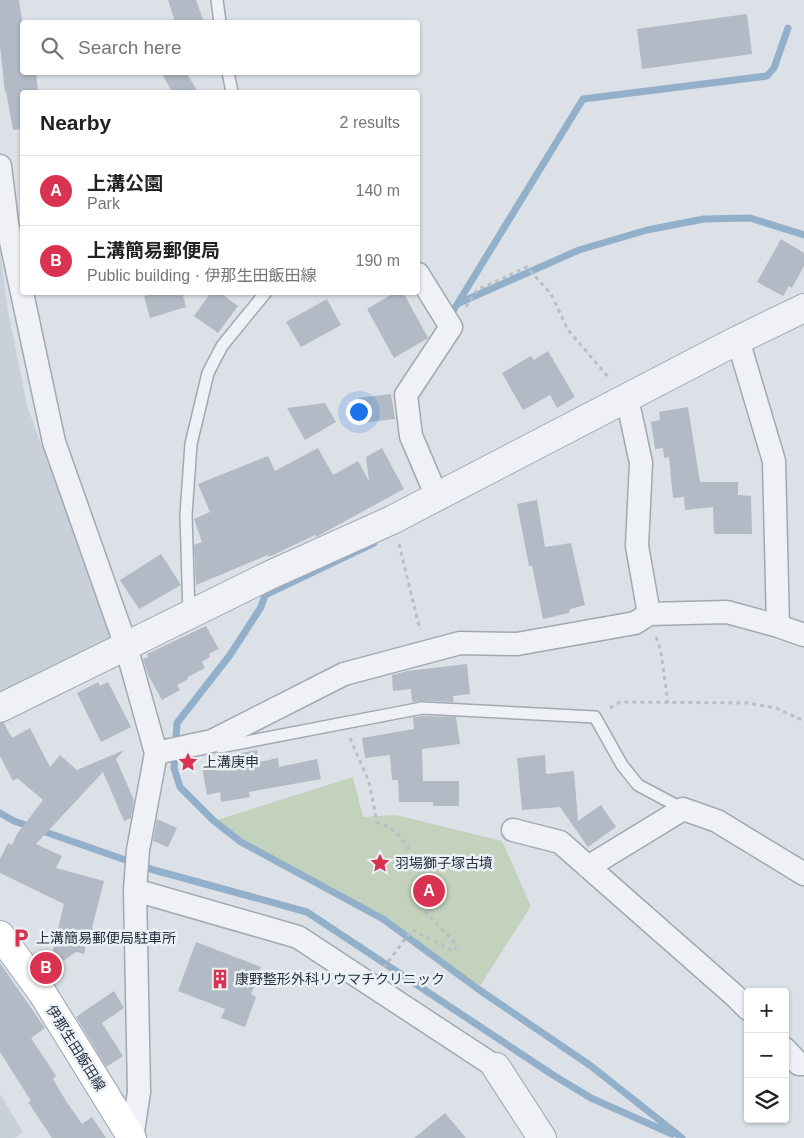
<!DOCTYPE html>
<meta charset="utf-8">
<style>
body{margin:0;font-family:Helvetica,"Noto Sans JP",sans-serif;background:#f6f6f6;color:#222}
.controls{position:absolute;right:15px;bottom:15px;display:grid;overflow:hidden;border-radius:5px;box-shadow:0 1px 4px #0004}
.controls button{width:45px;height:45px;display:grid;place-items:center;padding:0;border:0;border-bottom:1px solid #e0e0e0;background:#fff;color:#222;font:25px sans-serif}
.you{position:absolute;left:358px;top:411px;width:18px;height:18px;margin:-12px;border:4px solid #fff;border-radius:50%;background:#1a73e8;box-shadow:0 0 0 8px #1a73e833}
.badge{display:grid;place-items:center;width:32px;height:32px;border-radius:50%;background:#da3351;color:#fff;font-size:16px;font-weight:700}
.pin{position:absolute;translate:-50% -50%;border:2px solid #fff;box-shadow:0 1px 5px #0006}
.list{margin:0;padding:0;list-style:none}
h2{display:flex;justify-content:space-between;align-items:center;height:65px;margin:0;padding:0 20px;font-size:21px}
h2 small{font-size:16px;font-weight:400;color:#767676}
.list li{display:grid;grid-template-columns:32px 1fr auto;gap:15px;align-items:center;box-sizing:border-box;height:70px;padding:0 20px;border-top:1px solid #e0e0e0}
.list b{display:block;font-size:19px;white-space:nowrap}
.list p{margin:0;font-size:16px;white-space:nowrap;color:#767676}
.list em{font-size:16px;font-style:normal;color:#767676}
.icon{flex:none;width:28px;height:28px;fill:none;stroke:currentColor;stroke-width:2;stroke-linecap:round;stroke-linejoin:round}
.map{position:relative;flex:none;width:804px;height:1138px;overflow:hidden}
.search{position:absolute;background:#fff;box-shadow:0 1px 4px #0004;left:20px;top:20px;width:400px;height:55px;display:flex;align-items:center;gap:12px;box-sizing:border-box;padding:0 18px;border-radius:5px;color:#767676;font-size:19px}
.panel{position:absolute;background:#fff;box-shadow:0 1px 4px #0004;left:20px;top:90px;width:400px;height:205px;border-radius:5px}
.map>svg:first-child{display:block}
</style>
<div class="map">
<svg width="804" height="1138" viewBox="0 0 804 1138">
<rect width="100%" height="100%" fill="#dce1e8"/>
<path fill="#c9d0da" d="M 0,251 L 8,311 L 27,406 L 113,639 L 0,698 Z
M 0,1094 L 23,1132 L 15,1138 L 0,1138 Z"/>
<path fill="#c2d2bc" d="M 353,777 L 363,817 L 396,815 L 502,841 L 531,906 L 478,989 L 383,919 L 241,842 L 214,821 Z"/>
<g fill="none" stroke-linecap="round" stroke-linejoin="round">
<path stroke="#93b0cb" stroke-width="7" d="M 459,303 L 579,250 L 647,230 L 704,219 L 750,218 L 804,235
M 453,311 L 583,99 L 767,76 L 774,68 L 788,28
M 374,543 L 265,595 L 261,607 L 230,655 L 177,723 L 174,768 L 180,787 L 214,821 L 241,842 L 383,919 L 478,989 L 591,1066 L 682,1138
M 0,813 L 14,821 L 154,870 L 307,912 L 553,1075 L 591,1098 L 672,1134"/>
</g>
<path fill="#b2bac5" d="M 0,0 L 19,0 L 22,20 L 22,72 L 36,72 L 38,92 L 22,92 L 22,129 L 13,130 L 6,92 L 5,92 L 0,46 Z
M 168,0 L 196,0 L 204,22 L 175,22 Z
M 747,14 L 752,54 L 642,69 L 637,29 Z
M 161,72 L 186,72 L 198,92 L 172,92 Z
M 781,239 L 804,253 L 804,266 L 792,288 L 789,286 L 783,296 L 757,282 Z
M 157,292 L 182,292 L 186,307 L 150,318 L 144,296 Z
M 211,292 L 219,292 L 238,306 L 218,333 L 194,316 Z
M 396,292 L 403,292 L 428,338 L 394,358 L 367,309 Z
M 327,299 L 341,325 L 301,347 L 286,322 Z
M 548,351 L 575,397 L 557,408 L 550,395 L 523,410 L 502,373 L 531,356 L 534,360 Z
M 391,394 L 395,419 L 361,423 L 358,398 Z
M 325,403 L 336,422 L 305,440 L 287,408 Z
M 688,407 L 700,482 L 738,482 L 738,495 L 751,496 L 752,534 L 714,534 L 713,507 L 685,510 L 684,497 L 673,498 L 669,457 L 664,458 L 663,448 L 655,449 L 651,422 L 660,420 L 659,412 Z
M 318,448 L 333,475 L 358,461 L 369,481 L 366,457 L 382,448 L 404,489 L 316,537 L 315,535 L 269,557 L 268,555 L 196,585 L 194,545 L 202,542 L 194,519 L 210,512 L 198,484 L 268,456 L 275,471 Z
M 537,500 L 545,547 L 571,543 L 585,605 L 570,609 L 569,613 L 543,619 L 532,566 L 529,566 L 517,504 Z
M 161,554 L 181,585 L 139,609 L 120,580 Z
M 206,626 L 219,649 L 209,654 L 210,657 L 202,662 L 205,668 L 188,677 L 188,679 L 177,685 L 180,690 L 162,700 L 148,675 L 143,659 L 148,657 L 147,654 Z
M 467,664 L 470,694 L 453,696 L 454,702 L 422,701 L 412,702 L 411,689 L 393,691 L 392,675 L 407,671 Z
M 98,682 L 100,686 L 108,682 L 131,727 L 101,742 L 77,693 Z
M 423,716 L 456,717 L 460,744 L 422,749 L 423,781 L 459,781 L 459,806 L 433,806 L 433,802 L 399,802 L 398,780 L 392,780 L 390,755 L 365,758 L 362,738 L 414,729 L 413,717 Z
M 0,723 L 4,723 L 12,738 L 30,728 L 50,767 L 60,755 L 77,770 L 124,750 L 116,759 L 134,800 L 131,818 L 124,821 L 103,772 L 36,844 L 62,856 L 56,868 L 104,881 L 92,928 L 95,930 L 91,946 L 86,945 L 84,954 L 76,952 L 48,971 L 64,904 L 0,873 L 0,859 L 8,843 L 12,845 L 17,834 L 43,800 L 17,778 L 13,781 L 0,756 Z
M 257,750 L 259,762 L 278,758 L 279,767 L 317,759 L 321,779 L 249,792 L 250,797 L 221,802 L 220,792 L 207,795 L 202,767 L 220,764 L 218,757 Z
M 545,755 L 546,774 L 574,771 L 578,821 L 601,805 L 616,827 L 588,847 L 560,807 L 522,810 L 517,758 Z
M 157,819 L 177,828 L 168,847 L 153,841 Z
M 196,942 L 261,967 L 251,994 L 256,997 L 245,1027 L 221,1018 L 225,1009 L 178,991 Z
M 0,963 L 45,1028 L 31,1038 L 56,1076 L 53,1079 L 66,1101 L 82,1124 L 92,1117 L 106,1138 L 52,1138 L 28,1102 L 31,1101 L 0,1052 Z
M 114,991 L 124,1008 L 102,1023 L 123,1056 L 106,1067 L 76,1017 Z
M 445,1113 L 466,1138 L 414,1138 Z"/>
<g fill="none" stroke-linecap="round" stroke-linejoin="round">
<defs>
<path id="service" d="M 217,0 L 220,22
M 228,72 L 232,92
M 189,614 L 186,515 L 191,444 L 208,373 L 222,346 L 266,292
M 216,744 L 220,747 L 422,708 L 595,717 L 622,765 L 638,785 L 683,809"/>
<path id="minor" d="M 0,166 L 7,223 L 54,442 L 126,646 L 156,753 L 138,850 L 135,890 L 139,1092 L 132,1138
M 418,274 L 451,327 L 406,395 L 411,436 L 437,497
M 738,340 L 774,461 L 778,626
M 627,398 L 641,463 L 637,546 L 649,614
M 156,753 L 212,741 L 344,674 L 460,643 L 517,644 L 635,623 L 649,614 L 727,612 L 778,626 L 804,635
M 513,830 L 560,842 L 734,995 L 748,1009
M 588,867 L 683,809 L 717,821 L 804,874
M 135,890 L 298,937 L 496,1067
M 785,1049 L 799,1064 L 804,1064"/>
<path id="tertiary" d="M 0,708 L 270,575 L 392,520 L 738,340 L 804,308
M 496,1067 L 542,1138"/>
<path id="primary" d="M 0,935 L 43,994 L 132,1138"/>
</defs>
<use href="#service" stroke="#a1a8b2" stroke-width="14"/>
<use href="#minor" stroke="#a1a8b2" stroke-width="25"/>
<use href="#tertiary" stroke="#a1a8b2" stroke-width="30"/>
<use href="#primary" stroke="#9aa5b4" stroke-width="30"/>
<path stroke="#babfc6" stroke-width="3" stroke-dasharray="4 4" stroke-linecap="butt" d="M 466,307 L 477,290 L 527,267 L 551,294 L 568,330 L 610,379
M 399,544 L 420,630
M 656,637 L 661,652 L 668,703
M 610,708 L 620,702 L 748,703 L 776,708 L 804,721
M 350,738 L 369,782 L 377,822 C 382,824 387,826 391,829 C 413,843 421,881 431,905 L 425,912 L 457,945 L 454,951 L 412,930 L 384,967"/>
<use href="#service" stroke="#eff1f6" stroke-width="11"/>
<use href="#minor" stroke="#eff1f6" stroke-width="22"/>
<use href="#tertiary" stroke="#eff1f6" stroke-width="28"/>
<use href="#primary" stroke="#fff" stroke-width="28"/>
</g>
<defs>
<symbol id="sight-bare" viewBox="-9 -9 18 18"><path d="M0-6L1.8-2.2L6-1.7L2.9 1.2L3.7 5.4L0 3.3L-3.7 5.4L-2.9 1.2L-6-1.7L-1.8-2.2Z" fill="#da3351" stroke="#ebf0f5" stroke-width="2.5" paint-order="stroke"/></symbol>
<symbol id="parking-bare" viewBox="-9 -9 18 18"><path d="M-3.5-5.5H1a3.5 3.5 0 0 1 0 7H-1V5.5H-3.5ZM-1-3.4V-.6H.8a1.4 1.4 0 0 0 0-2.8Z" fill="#da3351" stroke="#ebf0f5" stroke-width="2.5" paint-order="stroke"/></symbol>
<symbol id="building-bare" viewBox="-9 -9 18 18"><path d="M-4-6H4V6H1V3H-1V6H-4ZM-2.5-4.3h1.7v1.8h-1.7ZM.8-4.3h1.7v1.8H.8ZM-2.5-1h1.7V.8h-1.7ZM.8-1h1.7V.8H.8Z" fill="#da3351" stroke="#ebf0f5" stroke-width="2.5" paint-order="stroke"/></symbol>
</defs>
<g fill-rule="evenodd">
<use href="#sight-bare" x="174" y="748" width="28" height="28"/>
<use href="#sight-bare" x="366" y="849" width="28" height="28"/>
<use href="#parking-bare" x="7" y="924" width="28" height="28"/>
<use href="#building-bare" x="206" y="965" width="28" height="28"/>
</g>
<g text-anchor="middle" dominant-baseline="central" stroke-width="5" stroke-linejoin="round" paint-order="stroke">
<g font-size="14" fill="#242f3f" stroke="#ebf0f5" text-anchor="start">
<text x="203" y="762">上溝庚申</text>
<text x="395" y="863">羽場獅子塚古墳</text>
<text x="36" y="938">上溝簡易郵便局駐車所</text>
<text x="235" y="979">康野整形外科リウマチクリニック</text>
</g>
<g font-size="14" fill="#242f3f" stroke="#ebf0f5">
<text transform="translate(76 1048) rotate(58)">伊那生田飯田線</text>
</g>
</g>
</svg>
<div class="controls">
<button>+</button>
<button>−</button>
<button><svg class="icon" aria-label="layers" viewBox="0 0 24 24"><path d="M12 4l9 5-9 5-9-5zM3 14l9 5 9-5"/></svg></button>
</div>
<div class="you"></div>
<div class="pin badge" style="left:429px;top:891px">A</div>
<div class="pin badge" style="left:46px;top:968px">B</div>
<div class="search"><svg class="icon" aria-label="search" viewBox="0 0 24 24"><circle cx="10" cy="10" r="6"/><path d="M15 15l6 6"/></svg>Search here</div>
<section class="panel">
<h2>Nearby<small>2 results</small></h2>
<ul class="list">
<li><span class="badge">A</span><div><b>上溝公園</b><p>Park</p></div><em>140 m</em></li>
<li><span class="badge">B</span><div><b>上溝簡易郵便局</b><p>Public building · 伊那生田飯田線</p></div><em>190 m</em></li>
</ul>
</section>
</div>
